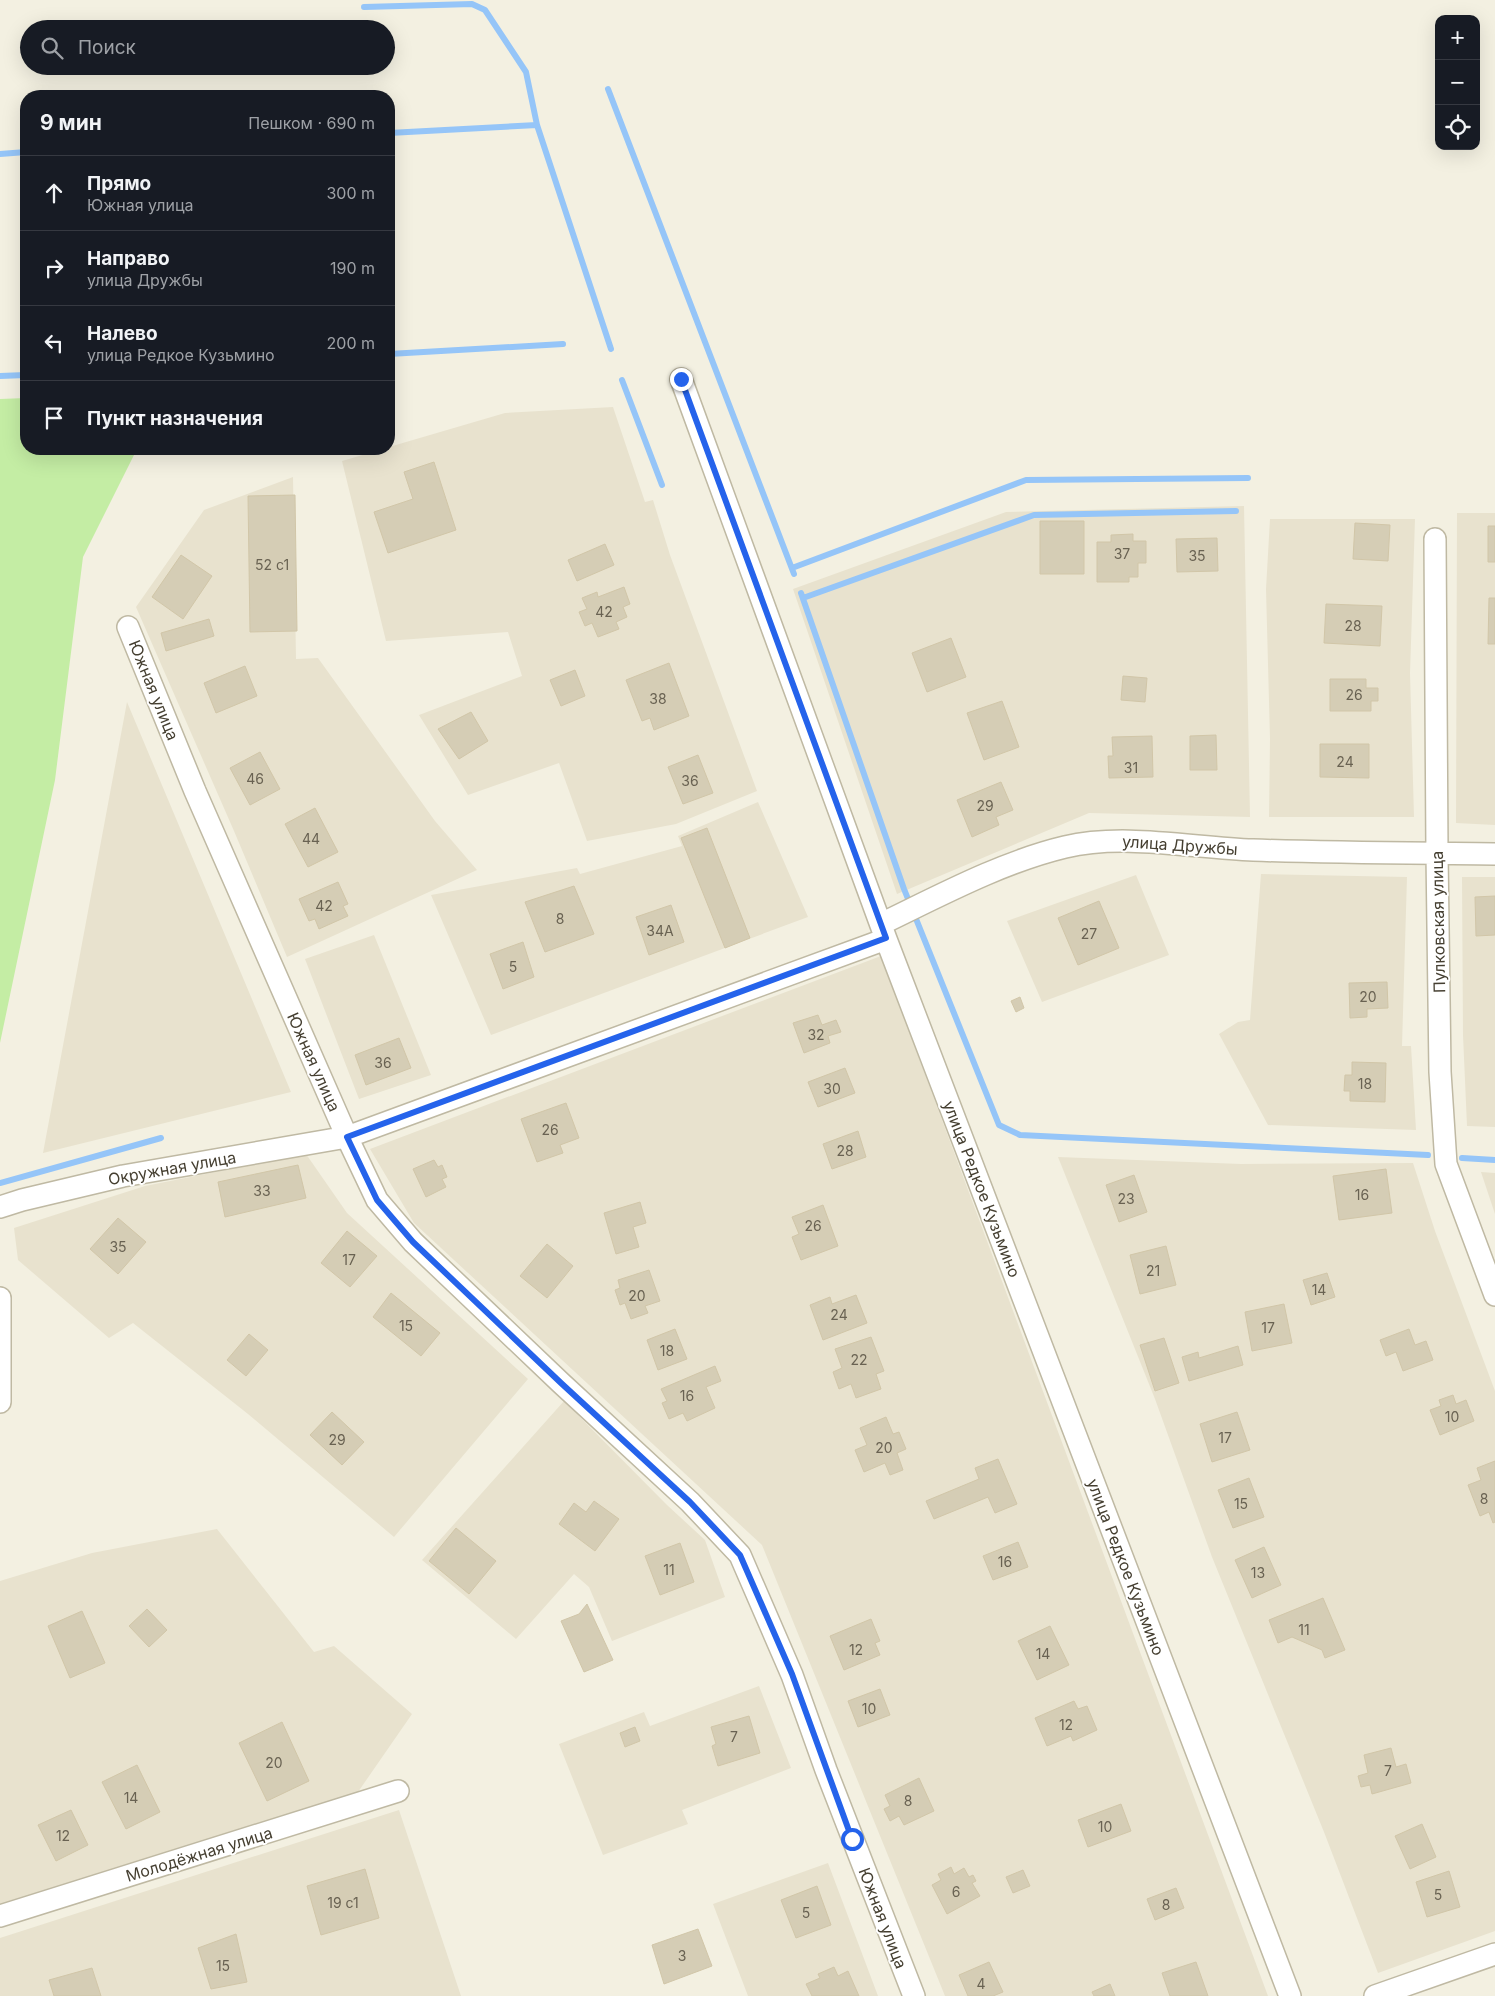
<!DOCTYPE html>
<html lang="ru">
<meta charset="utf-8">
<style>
body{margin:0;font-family:Inter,sans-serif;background:#20242c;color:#f1f3f6}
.controls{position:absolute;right:15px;top:15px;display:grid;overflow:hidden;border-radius:10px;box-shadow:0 5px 20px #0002}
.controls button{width:45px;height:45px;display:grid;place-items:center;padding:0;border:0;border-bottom:1px solid #363941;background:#171b24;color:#f1f3f6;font:25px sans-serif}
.stop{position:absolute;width:15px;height:15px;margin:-11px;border:4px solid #2563eb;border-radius:50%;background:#fff}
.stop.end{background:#2563eb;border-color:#fff;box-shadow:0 1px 5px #0008}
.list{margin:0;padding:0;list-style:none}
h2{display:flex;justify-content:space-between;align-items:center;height:65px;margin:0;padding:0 20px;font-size:21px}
h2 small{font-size:16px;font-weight:400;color:#9ea1a6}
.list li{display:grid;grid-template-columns:32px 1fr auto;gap:15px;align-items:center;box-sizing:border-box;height:75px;padding:0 20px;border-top:1px solid #363941}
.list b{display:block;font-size:19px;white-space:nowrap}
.list p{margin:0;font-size:16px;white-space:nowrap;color:#9ea1a6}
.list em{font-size:16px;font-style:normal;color:#9ea1a6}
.icon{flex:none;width:28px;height:28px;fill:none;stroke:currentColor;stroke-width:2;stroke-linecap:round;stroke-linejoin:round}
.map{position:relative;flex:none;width:1495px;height:1996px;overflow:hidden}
.search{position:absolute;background:#171b24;box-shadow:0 5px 20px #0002;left:20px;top:20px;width:375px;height:55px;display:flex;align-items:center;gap:12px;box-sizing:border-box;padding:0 18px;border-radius:28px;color:#9ea1a6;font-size:19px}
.panel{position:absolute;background:#171b24;box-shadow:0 5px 20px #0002;left:20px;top:90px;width:375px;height:365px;border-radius:20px}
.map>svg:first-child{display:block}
</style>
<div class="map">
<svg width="1495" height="1996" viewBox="0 0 1495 1996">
<rect width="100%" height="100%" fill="#f3f0e1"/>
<path fill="#e8e2ce" d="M 613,407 L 645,502 L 653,500 L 670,555 L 757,791 L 676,824 L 587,841 L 559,763 L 468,795 L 419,715 L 522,676 L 508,632 L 386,641 L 342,461 L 383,449 L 389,449 L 389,447 L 505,413 Z
M 293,477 L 296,659 L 318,658 L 435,821 L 477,870 L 287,957 L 234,831 L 136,607 L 204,510 Z
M 1244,506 L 1250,817 L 1089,813 L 897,894 L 793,589 L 1006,512 Z
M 1457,513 L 1495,513 L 1495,825 L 1456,823 Z
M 1270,519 L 1415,519 L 1410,673 L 1414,817 L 1269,817 L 1270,739 L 1266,589 Z
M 127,702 L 291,1092 L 43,1153 Z
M 758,802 L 808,917 L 491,1035 L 431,895 L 577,868 L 580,874 L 682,846 L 678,836 Z
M 1261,874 L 1407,877 L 1402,1046 L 1411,1046 L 1416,1130 L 1268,1125 L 1219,1034 L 1238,1022 L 1250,1020 Z
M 1136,875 L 1169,955 L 1042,1002 L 1007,921 Z
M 1462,877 L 1495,877 L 1495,1127 L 1467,1126 L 1463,1035 Z
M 374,935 L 431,1075 L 359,1099 L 305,959 Z
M 881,956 L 1268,1996 L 945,1996 L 762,1545 L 414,1223 L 370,1149 Z
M 306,1154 L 347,1213 L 528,1379 L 394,1537 L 248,1414 L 133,1323 L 109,1338 L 18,1260 L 14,1228 L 145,1186 Z
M 1058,1157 L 1241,1164 L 1413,1163 L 1435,1231 L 1495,1391 L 1495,1931 L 1378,1973 L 1324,1832 L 1212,1557 L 1155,1399 Z
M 1481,1172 L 1495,1173 L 1495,1214 Z
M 564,1401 L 667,1505 L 705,1540 L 725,1597 L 612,1641 L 589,1587 L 574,1574 L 516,1639 L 422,1560 Z
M 217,1529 L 314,1652 L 334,1646 L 412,1714 L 358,1792 L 0,1906 L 0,1581 L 92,1553 Z
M 759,1686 L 791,1768 L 682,1810 L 688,1824 L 603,1855 L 559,1744 L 644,1712 L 650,1726 Z
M 399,1810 L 461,1996 L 0,1996 L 0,1938 Z
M 828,1863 L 878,1996 L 748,1996 L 713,1904 Z"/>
<path fill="#c4eda4" d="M 26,398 L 26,449 L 137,449 L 83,557 L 55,780 L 0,1043 L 0,399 Z"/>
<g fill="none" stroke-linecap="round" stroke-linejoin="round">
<path stroke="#95c5f8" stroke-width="6" d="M 364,7 L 472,4 L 485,10 L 526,72 L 537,125 L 611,349
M 608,89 L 794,574
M 389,133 L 537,125
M 0,154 L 26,152
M 389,354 L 563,344
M 0,376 L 26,375
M 622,380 L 662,485
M 792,568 L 1026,480 L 1248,478
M 801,593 L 904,889 L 999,1125 L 1020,1135 L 1428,1155
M 803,598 L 1034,515 L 1236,511
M 1462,1158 L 1495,1160
M 0,1183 L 161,1138"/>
</g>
<path fill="#d5cdb5" stroke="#d1c6a8" d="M 434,462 L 456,530 L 388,553 L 374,512 L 413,499 L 404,472 Z
M 295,495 L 297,631 L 250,632 L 248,496 Z
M 1040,521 L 1084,521 L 1084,574 L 1040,574 Z
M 1355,523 L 1390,525 L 1388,561 L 1353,559 Z
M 1488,526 L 1495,526 L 1495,562 L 1488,562 Z
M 1133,534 L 1133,541 L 1146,541 L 1146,563 L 1138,563 L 1138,577 L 1129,577 L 1129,582 L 1097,582 L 1097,542 L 1111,542 L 1111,535 Z
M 1217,538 L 1218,571 L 1177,572 L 1176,539 Z
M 605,544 L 614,565 L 577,581 L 568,560 Z
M 181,555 L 212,576 L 183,619 L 152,597 Z
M 624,587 L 630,604 L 623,607 L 627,617 L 616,622 L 619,629 L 598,637 L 592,623 L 585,626 L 579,612 L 587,609 L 582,598 L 597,592 L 598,597 Z
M 1489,598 L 1495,598 L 1495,644 L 1488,644 Z
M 1326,604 L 1382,606 L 1380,646 L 1324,643 Z
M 209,619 L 214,636 L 166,651 L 161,633 Z
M 951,638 L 966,677 L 927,692 L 912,653 Z
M 669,663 L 689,716 L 654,730 L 650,718 L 642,721 L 626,680 Z
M 245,666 L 257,696 L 216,713 L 204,683 Z
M 575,670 L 585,696 L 561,706 L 550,680 Z
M 1123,676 L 1147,678 L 1145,702 L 1121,700 Z
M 1330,679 L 1366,679 L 1366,688 L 1378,688 L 1378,701 L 1371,701 L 1371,711 L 1330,711 Z
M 1002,701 L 1019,747 L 984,760 L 967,713 Z
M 471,712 L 488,741 L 459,759 L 438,729 Z
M 1216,735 L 1217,770 L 1190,770 L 1190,736 Z
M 1152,736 L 1153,777 L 1109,778 L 1108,756 L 1113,756 L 1112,737 Z
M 1320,744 L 1369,744 L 1369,778 L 1320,777 Z
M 260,752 L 280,789 L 250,805 L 230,768 Z
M 698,755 L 713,793 L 683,804 L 668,767 Z
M 1001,782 L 1013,810 L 996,817 L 999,825 L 972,837 L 957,800 Z
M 315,808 L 338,852 L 308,867 L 285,824 Z
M 707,828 L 750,938 L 725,948 L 681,838 Z
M 338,882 L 348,904 L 343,906 L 348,916 L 319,929 L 315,919 L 309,921 L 299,899 Z
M 574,886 L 594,934 L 545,952 L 525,902 Z
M 1495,896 L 1495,935 L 1476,936 L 1475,897 Z
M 1099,901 L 1119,948 L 1078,965 L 1058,918 Z
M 671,905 L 684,942 L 649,955 L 636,917 Z
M 523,942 L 534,977 L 503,989 L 490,954 Z
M 1387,982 L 1388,1008 L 1367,1009 L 1367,1017 L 1350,1018 L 1349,983 Z
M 1020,997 L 1024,1008 L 1016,1012 L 1011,1001 Z
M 818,1015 L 822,1025 L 836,1020 L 841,1032 L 828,1036 L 830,1043 L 804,1053 L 793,1023 Z
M 399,1038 L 411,1068 L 366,1085 L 355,1055 Z
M 1352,1062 L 1386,1063 L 1385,1102 L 1350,1101 L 1350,1091 L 1344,1091 L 1345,1075 L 1352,1075 Z
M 845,1068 L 855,1093 L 818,1107 L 808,1082 Z
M 566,1103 L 579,1138 L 560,1145 L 563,1153 L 537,1162 L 521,1119 Z
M 858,1131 L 866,1157 L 832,1169 L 823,1144 Z
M 434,1160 L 438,1167 L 442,1165 L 447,1177 L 442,1179 L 446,1187 L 426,1197 L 413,1169 Z
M 298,1165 L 306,1198 L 225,1217 L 218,1182 Z
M 1386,1169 L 1392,1213 L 1339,1220 L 1333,1176 Z
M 1134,1175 L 1147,1212 L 1119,1222 L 1106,1185 Z
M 640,1202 L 646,1223 L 633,1227 L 639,1247 L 616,1254 L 604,1213 Z
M 823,1205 L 838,1246 L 801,1260 L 792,1237 L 799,1234 L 792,1217 Z
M 118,1218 L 146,1242 L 118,1274 L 90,1249 Z
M 347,1231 L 377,1256 L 350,1287 L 321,1263 Z
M 547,1244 L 573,1266 L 547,1298 L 520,1276 Z
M 1166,1246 L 1176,1285 L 1140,1294 L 1130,1255 Z
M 649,1270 L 660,1301 L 645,1306 L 648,1313 L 631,1319 L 625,1303 L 620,1305 L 615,1290 L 620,1288 L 618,1280 Z
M 1327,1273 L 1335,1297 L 1311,1305 L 1303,1280 Z
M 391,1293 L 440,1333 L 421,1356 L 373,1317 Z
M 856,1295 L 867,1323 L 823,1340 L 810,1305 L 830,1297 L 832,1304 Z
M 1284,1304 L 1292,1343 L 1252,1351 L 1245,1312 Z
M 675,1329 L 687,1359 L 658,1370 L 647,1340 Z
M 1409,1329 L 1415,1345 L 1426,1341 L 1433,1360 L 1403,1371 L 1396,1352 L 1386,1356 L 1380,1340 Z
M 249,1334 L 268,1350 L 246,1376 L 227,1360 Z
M 871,1337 L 884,1371 L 876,1374 L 881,1389 L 856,1398 L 851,1384 L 839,1389 L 833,1372 L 842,1368 L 835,1349 Z
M 1164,1338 L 1179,1383 L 1155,1391 L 1140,1345 Z
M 1238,1346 L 1243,1365 L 1189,1381 L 1182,1357 L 1198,1352 L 1199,1358 Z
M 715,1366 L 721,1381 L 706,1387 L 715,1408 L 687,1421 L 683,1413 L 669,1419 L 662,1403 L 667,1401 L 661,1389 Z
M 1453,1395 L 1456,1404 L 1466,1400 L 1474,1421 L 1440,1435 L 1430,1410 L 1441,1406 L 1439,1400 Z
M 332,1412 L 364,1442 L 342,1465 L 310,1435 Z
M 1237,1412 L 1250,1450 L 1212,1462 L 1200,1424 Z
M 886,1417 L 893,1434 L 899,1432 L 906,1449 L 897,1453 L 903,1470 L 890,1475 L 885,1463 L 864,1472 L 855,1450 L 867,1445 L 860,1428 Z
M 998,1459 L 1017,1504 L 995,1513 L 988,1497 L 934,1519 L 926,1501 L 979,1479 L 975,1468 Z
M 1495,1461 L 1495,1522 L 1493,1523 L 1489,1512 L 1480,1516 L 1468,1485 L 1481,1480 L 1477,1468 Z
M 1249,1478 L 1264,1517 L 1233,1528 L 1218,1490 Z
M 594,1501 L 619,1519 L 595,1551 L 559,1524 L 574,1503 L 586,1512 Z
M 456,1528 L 496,1561 L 469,1594 L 429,1561 Z
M 1018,1542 L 1028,1567 L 993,1580 L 983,1556 Z
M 680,1543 L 694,1582 L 660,1595 L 645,1556 Z
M 1264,1547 L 1281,1585 L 1252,1598 L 1235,1560 Z
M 1323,1598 L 1345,1650 L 1325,1658 L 1322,1650 L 1292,1637 L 1278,1643 L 1269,1620 Z
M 587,1604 L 613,1660 L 584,1672 L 561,1621 L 579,1614 Z
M 147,1609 L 167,1630 L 149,1647 L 129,1626 Z
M 82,1611 L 105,1663 L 70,1678 L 48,1626 Z
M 871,1619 L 880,1641 L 875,1643 L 880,1655 L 844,1670 L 830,1636 Z
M 1050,1626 L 1069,1665 L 1037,1680 L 1018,1641 Z
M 880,1689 L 890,1715 L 858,1727 L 848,1701 Z
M 1074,1701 L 1078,1709 L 1087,1706 L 1097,1730 L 1073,1741 L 1071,1736 L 1047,1746 L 1035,1718 Z
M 749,1716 L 760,1753 L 718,1766 L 712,1746 L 716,1744 L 711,1727 Z
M 282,1722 L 309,1781 L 267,1801 L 239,1743 Z
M 635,1727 L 640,1741 L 625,1747 L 620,1733 Z
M 1391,1748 L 1396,1767 L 1406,1764 L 1411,1783 L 1372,1794 L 1370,1785 L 1361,1787 L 1358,1776 L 1368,1773 L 1364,1755 Z
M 137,1765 L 160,1812 L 126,1829 L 102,1782 Z
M 919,1778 L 934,1811 L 904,1825 L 899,1816 L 890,1821 L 884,1809 L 890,1806 L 885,1795 Z
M 1121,1804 L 1131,1831 L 1088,1847 L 1078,1820 Z
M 71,1810 L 88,1845 L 56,1861 L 38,1825 Z
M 1422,1824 L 1436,1857 L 1410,1869 L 1395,1836 Z
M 951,1867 L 954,1874 L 964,1868 L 969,1877 L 973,1875 L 976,1881 L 972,1883 L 980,1896 L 947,1914 L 932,1885 L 941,1880 L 938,1874 Z
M 365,1869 L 379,1918 L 321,1935 L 307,1886 Z
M 1023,1870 L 1030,1886 L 1013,1893 L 1006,1877 Z
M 1449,1871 L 1460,1907 L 1427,1917 L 1416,1882 Z
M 817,1886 L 831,1925 L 796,1938 L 781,1900 Z
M 1176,1888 L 1184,1908 L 1155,1920 L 1147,1899 Z
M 698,1929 L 712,1966 L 664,1984 L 652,1945 Z
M 236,1934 L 247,1982 L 211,1989 L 198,1948 Z
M 989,1962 L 1003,1992 L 993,1996 L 968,1996 L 959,1975 Z
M 1196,1962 L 1208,1996 L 1170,1996 L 1162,1973 Z
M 834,1967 L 838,1976 L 848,1971 L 859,1996 L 812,1996 L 806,1984 L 820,1978 L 818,1974 Z
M 92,1968 L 101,1996 L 54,1996 L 49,1980 Z
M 1110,1984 L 1115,1996 L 1094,1996 L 1092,1992 Z"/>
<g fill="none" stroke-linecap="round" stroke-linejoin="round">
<defs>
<path id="minor" d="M 681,379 L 886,939 L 1290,1996
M 1435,539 L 1437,853 L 1440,1072 L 1446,1164 L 1495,1295
M 128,627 L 195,791 L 347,1137 L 377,1200 L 413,1242 L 561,1383 L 690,1502 L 740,1555 L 792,1675 L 826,1770 L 914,1996
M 881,924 C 939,896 1002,862 1065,847 C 1123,833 1194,848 1253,850 C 1334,853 1415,853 1495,854
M 0,1207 L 22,1200 L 123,1176 L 347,1137 L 886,939
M 0,1298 L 0,1402
M 0,1916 L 398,1791
M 1375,1996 L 1495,1954"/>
</defs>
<use href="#minor" stroke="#bfb9a3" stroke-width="24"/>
<use href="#minor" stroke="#fff" stroke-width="21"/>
</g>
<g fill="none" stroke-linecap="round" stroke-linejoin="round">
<path stroke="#2563eb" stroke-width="6" d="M 681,379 L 886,938 L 347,1137 L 377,1200 L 413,1242 L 561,1383 L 690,1502 L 740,1555 L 792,1674 L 852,1839"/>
</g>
<g text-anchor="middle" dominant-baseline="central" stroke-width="4" stroke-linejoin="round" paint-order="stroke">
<g font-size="14" fill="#696252">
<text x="1122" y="553">37</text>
<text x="1197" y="555">35</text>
<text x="272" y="564">52 с1</text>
<text x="604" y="611">42</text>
<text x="1353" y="625">28</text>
<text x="1354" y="694">26</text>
<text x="658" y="698">38</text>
<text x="1345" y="761">24</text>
<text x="1131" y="767">31</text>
<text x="255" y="778">46</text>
<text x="690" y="780">36</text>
<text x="985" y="805">29</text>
<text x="311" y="838">44</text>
<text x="324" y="905">42</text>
<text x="560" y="918">8</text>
<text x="660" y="930">34А</text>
<text x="1089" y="933">27</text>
<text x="513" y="966">5</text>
<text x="1368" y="996">20</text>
<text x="816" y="1034">32</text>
<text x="383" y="1062">36</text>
<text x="1365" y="1083">18</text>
<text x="832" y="1088">30</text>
<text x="550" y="1129">26</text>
<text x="845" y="1150">28</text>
<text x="262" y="1190">33</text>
<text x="1362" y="1194">16</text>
<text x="1126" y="1198">23</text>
<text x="813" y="1225">26</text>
<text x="118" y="1246">35</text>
<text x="349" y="1259">17</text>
<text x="1153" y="1270">21</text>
<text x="1319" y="1289">14</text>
<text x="637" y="1295">20</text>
<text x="839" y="1314">24</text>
<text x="406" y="1325">15</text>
<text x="1268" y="1327">17</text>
<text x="667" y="1350">18</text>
<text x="859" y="1359">22</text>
<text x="687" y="1395">16</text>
<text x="1452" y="1416">10</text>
<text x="1225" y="1437">17</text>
<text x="337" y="1439">29</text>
<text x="884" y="1447">20</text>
<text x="1484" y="1498">8</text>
<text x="1241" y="1503">15</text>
<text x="1005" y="1561">16</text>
<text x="669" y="1569">11</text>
<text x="1258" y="1572">13</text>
<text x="1304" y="1629">11</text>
<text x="856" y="1649">12</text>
<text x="1043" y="1653">14</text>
<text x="869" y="1708">10</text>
<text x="1066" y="1724">12</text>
<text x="734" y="1736">7</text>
<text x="274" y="1762">20</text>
<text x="1388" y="1770">7</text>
<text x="131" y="1797">14</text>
<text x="908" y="1800">8</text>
<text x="1105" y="1826">10</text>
<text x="63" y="1835">12</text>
<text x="956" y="1891">6</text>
<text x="1438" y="1894">5</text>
<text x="343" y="1902">19 с1</text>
<text x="1166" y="1904">8</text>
<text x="806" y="1912">5</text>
<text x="682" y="1955">3</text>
<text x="223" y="1965">15</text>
<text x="981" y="1983">4</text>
</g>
<g font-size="16" fill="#453f31" stroke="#fff">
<text transform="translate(154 690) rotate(68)">Южная улица</text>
<text transform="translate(1180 845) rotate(4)">улица Дружбы</text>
<text transform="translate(1438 922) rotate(-91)">Пулковская улица</text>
<text transform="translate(314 1062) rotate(66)">Южная улица</text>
<text transform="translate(172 1168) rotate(-10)">Окружная улица</text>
<text transform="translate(982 1189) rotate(69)">улица Редкое Кузьмино</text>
<text transform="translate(1126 1567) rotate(69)">улица Редкое Кузьмино</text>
<text transform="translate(199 1854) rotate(-17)">Молодёжная улица</text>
<text transform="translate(883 1918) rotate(69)">Южная улица</text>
</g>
</g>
</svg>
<div class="controls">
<button>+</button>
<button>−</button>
<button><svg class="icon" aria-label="locate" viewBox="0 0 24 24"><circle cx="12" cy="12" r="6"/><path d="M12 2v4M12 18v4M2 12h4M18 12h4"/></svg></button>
</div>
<div class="stop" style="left:852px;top:1839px"></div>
<div class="stop end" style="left:681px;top:379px"></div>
<div class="search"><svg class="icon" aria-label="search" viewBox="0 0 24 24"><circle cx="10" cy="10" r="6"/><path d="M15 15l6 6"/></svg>Поиск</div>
<section class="panel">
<h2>9 мин<small>Пешком · 690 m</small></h2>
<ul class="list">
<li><svg class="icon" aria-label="ahead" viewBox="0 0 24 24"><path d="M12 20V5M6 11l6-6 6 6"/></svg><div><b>Прямо</b><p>Южная улица</p></div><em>300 m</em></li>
<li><svg class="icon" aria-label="right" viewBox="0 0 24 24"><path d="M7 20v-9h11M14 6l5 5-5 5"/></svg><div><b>Направо</b><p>улица Дружбы</p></div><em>190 m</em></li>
<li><svg class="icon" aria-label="left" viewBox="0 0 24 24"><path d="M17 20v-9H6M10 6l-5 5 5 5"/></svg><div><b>Налево</b><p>улица Редкое Кузьмино</p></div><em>200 m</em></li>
<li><svg class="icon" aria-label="arrive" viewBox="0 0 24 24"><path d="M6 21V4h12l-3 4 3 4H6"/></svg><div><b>Пункт назначения</b></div></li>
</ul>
</section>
</div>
